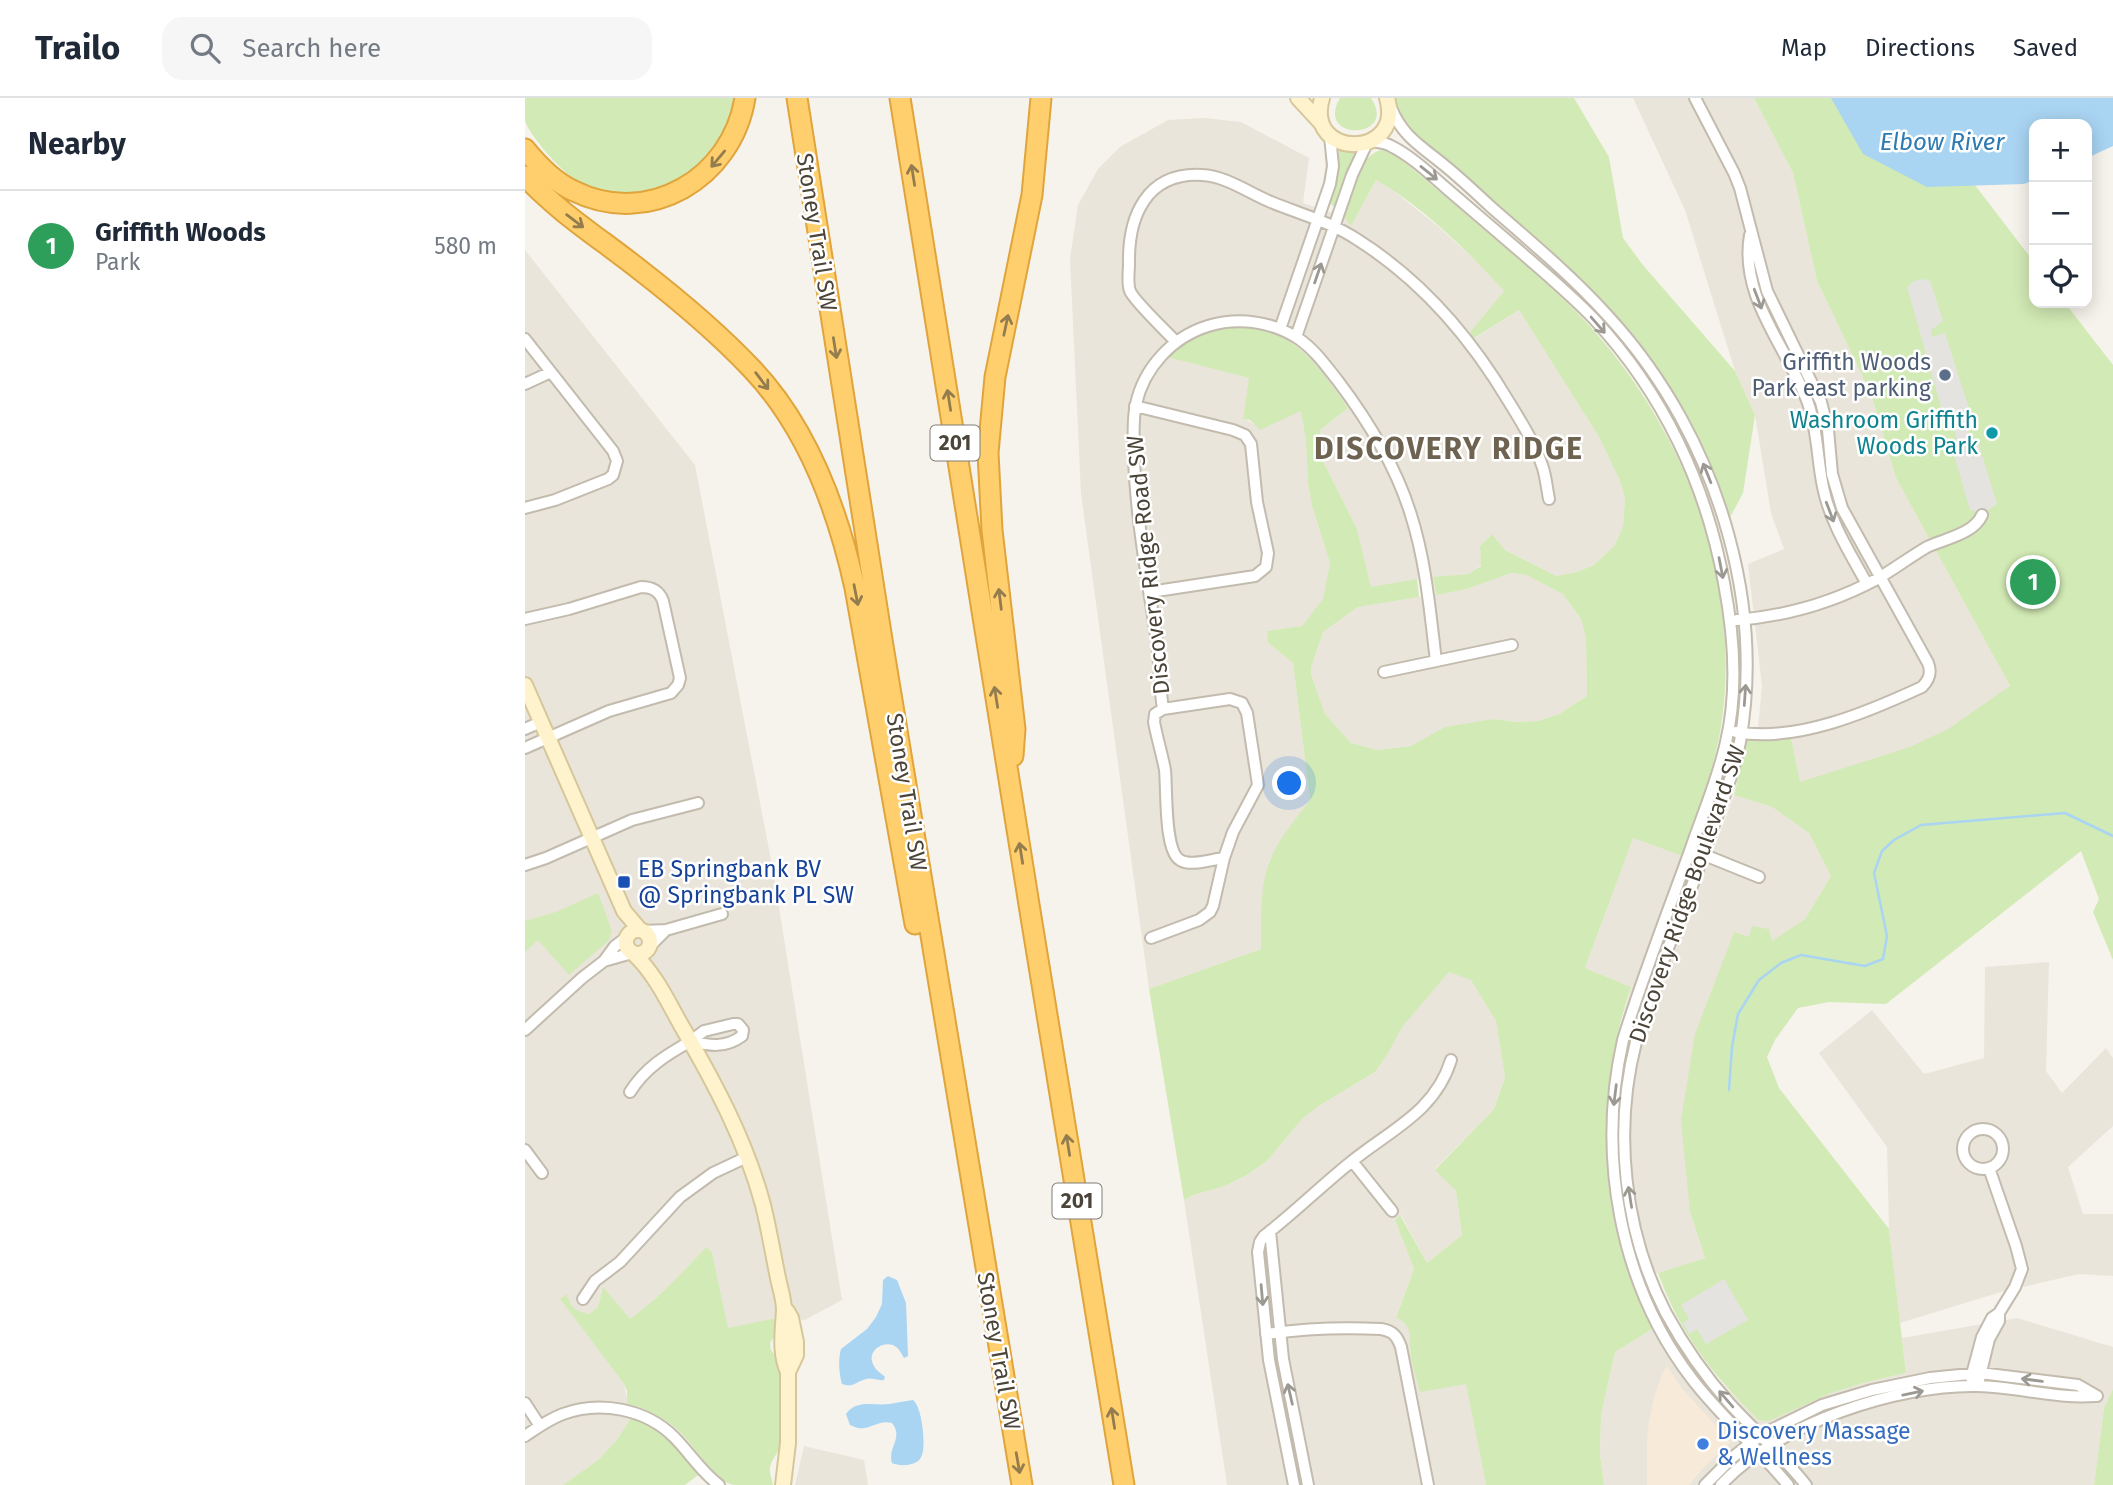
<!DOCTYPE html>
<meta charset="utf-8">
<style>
body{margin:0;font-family:"Fira Sans",sans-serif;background:#f6f6f7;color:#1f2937}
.controls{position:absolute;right:21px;top:21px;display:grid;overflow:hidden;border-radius:14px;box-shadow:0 4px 18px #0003}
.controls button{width:63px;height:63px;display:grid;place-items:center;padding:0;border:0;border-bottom:2px solid #e0e1e3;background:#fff;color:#1f2937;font:35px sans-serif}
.you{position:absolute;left:765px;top:686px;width:24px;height:24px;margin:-18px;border:5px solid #fff;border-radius:50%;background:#1a73e8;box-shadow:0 0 0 10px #1a73e833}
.badge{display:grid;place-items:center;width:46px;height:46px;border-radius:50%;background:#db2777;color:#fff;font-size:23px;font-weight:700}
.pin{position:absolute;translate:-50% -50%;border:4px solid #fff;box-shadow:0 2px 7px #0006}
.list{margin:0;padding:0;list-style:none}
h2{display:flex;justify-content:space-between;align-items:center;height:91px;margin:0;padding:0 28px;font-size:30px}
h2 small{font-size:23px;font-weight:400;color:#747a83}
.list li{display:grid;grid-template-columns:46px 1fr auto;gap:21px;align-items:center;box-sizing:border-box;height:112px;padding:0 28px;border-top:2px solid #e0e1e3}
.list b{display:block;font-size:26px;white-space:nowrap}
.list p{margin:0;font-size:23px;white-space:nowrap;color:#747a83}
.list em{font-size:23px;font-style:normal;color:#747a83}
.icon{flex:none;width:38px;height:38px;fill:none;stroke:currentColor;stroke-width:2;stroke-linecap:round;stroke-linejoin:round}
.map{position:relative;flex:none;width:1588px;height:1387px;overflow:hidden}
header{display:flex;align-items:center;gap:42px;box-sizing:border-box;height:98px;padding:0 35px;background:#fff;border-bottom:2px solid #e0e1e3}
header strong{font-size:33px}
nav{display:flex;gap:38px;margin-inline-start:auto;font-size:24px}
.search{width:490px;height:63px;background:#f6f6f7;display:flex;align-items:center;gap:18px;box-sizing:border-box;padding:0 24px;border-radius:21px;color:#747a83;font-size:26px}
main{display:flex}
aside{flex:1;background:#fff}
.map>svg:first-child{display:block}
</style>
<header>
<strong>Trailo</strong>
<div class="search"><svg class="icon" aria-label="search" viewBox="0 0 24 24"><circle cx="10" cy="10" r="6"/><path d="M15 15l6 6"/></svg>Search here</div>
<nav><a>Map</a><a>Directions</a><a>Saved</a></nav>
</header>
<main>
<aside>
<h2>Nearby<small></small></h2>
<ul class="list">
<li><span class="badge" style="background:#2e9e5b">1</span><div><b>Griffith Woods</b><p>Park</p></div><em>580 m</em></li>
</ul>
</aside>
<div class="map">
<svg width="1588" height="1387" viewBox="0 0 1588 1387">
<rect width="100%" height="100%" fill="#f6f3ec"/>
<path fill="#eae5da" d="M 1108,0 L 1229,0 L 1268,75 L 1292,183 L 1346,296 L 1371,380 L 1485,588 L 1425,637 L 1276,690 L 1265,635 L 1232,641 L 1237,588 L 1223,466 L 1259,451 L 1246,415 L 1230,317 L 1210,273 L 1160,112 Z
M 680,20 L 716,24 L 784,60 L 778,105 L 819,119 L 826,128 L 851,82 L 865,90 L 914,129 L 961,172 L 979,193 L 945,234 L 950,240 L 994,212 L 1074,339 L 1095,383 L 1100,401 L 1098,428 L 1090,447 L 1069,467 L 1052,474 L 1031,478 L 980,452 L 967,436 L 955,448 L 956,467 L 943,476 L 892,481 L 846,490 L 832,431 L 796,359 L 795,332 L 823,310 L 788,265 L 767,245 L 755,239 L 727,231 L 713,230 L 697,231 L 674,238 L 651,251 L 643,259 L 725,280 L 718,320 L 731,327 L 776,312 L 781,344 L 783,386 L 787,408 L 805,465 L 799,501 L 777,528 L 742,533 L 743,545 L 768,565 L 785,702 L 759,738 L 744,763 L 739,790 L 736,851 L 624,891 L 556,396 L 545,161 L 553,107 L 573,71 L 595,49 L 643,22 Z
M 0,152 L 170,367 L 248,772 L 317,1202 L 280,1222 L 251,1220 L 203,1231 L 187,1154 L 181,1149 L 150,1182 L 120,1210 L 105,1221 L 77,1193 L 73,1209 L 64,1216 L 51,1213 L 45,1207 L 42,1197 L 36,1202 L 99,1286 L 106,1320 L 91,1343 L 73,1362 L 38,1387 L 0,1387 Z
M 985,475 L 1001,477 L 1038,496 L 1056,521 L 1061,541 L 1062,598 L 1034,616 L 1013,623 L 991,624 L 969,621 L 898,642 L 886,648 L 852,652 L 826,645 L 800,616 L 786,576 L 786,570 L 798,534 L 833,509 L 942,491 Z
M 1209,697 L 1247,709 L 1284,735 L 1306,778 L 1280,821 L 1245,845 L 1165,1114 L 1180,1160 L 1133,1175 L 1105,1180 L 1085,1108 L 1080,1049 L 1081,1020 L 1088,955 L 1106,889 L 1060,870 L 1108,740 L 1157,758 L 1182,770 Z
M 1524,864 L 1521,973 L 1537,995 L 1581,950 L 1588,960 L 1588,1028 L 1543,1069 L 1558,1116 L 1588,1116 L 1588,1178 L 1554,1176 L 1476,1194 L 1375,1225 L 1364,1131 L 1362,1049 L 1294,955 L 1347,912 L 1399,976 L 1459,960 L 1460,869 Z
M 925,873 L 946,881 L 971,923 L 980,978 L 969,1011 L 910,1071 L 931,1093 L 937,1137 L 902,1165 L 876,1117 L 870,1122 L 889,1171 L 871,1218 L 884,1230 L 887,1239 L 885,1254 L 941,1285 L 961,1387 L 702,1387 L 659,1102 L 668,1097 L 697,1089 L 722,1077 L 742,1063 L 777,1021 L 792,1009 L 850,974 L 862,957 L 876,929 Z
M 1492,1220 L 1588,1249 L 1588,1291 L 1579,1310 L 1569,1387 L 1079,1387 L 1075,1356 L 1076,1317 L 1090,1254 L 1127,1231 L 1162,1239 L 1194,1282 L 1233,1322 L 1243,1323 L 1306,1295 L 1342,1284 L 1381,1275 L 1377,1240 Z
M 279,1348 L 339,1362 L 343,1387 L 270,1387 Z"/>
<path fill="#f7ead8" d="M 1142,1268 L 1156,1289 L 1206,1344 L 1182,1366 L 1164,1387 L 1122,1387 L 1122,1343 L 1124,1323 L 1130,1296 L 1137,1276 Z"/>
<path fill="#d2eab5" d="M 0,0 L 211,0 C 204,26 192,50 172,69 C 144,95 96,102 61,88 C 47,82 37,71 27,61 C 20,53 2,32 0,22 C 0,15 0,7 0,0 Z
M 815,0 L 846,0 C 874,42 789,44 815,0 Z
M 869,0 L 1049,0 L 1084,59 L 1098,140 L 1117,166 L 1210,273 L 1230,317 L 1218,395 L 1203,423 C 1179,340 1137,266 1078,203 C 1052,176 1023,152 995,127 C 961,97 927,65 891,36 L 878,20 Z
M 1229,0 L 1383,0 L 1509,164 L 1509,205 L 1540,205 L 1588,267 L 1588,862 L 1568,814 L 1574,801 L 1556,753 L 1361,906 L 1304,904 L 1273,910 L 1250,942 L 1242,959 L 1254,990 L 1364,1131 L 1381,1275 L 1342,1284 L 1306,1295 L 1244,1323 L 1233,1322 C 1187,1275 1156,1238 1133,1175 L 1180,1160 L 1165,1114 L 1156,1022 L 1170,936 L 1209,834 L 1224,839 L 1227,828 L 1244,831 L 1247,843 L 1280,821 L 1306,778 L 1284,735 L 1247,709 L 1209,697 L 1222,642 L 1265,635 L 1275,684 L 1385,649 L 1423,631 L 1485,588 L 1371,380 L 1346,296 L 1292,183 L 1268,75 Z
M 814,48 L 832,52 L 822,76 L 812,107 L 809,109 L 805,105 L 814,73 Z
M 856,52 L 868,55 C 905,85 941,116 977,147 C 1009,175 1042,202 1070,234 C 1161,337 1216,483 1197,621 C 1191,668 1173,713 1157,758 L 1108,740 L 1060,870 L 1106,889 C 1067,1006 1072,1121 1127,1231 L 1090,1254 L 1076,1317 L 1075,1356 L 1079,1387 L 961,1387 L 941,1286 L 895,1294 C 892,1282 888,1271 886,1259 C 883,1240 891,1231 871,1219 L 889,1171 L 870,1122 L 875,1117 L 902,1165 L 937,1137 L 931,1093 L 910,1072 L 969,1011 L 980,979 L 971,923 L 946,882 L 924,874 L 877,929 L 862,957 L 850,974 L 792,1009 L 777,1021 L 742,1063 L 722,1077 L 697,1089 L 668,1097 L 659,1102 L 624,891 L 736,851 C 737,823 734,789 745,762 C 754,740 771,721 785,702 L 768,565 L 743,545 L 742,533 L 777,528 L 798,501 L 805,465 L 787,408 L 783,386 L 781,344 L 776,313 L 735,332 L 725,322 L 718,321 L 724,280 L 642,259 C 680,224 740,218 779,255 C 796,271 810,292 823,310 L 795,332 L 796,359 L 832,431 L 846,489 L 892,481 L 894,499 L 833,509 L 798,534 L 786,570 L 786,576 L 800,616 L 826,645 L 852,652 L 886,648 L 920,629 L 969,621 L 991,624 L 1013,623 L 1034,616 L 1062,598 L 1061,541 L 1056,521 L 1038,496 L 1001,477 L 986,475 L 942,491 L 911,497 L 908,479 L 943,476 L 956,468 L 955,448 L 967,436 L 980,452 L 1031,478 L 1052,474 L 1069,467 L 1090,447 L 1098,428 L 1100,401 L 1095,383 L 1074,339 L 994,212 L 949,240 L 945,234 L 979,193 C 944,154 896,107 851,82 L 826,128 L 819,119 C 826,96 830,60 856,52 Z
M 73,795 L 87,833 L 83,843 L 44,877 L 13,842 L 0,854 L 0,823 L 31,814 Z
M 181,1149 L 187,1154 L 203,1230 L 251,1220 L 253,1233 L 245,1245 L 246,1252 L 255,1265 L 256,1343 C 254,1356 246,1361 245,1370 C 244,1375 247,1381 248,1387 C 236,1387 221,1387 209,1387 C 190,1384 169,1347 155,1334 C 140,1320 122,1310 102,1306 L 102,1293 L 99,1286 L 35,1201 L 42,1196 C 45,1210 51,1213 64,1216 L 73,1209 L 78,1189 L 105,1221 C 134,1200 157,1175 181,1149 Z
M 1588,1291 L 1588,1387 L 1569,1387 L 1579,1310 Z
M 106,1320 C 139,1332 152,1351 173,1377 L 160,1387 L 38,1387 L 73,1362 L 91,1343 Z"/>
<path fill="#e5e3e0" d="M 1398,181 L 1405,183 L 1418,223 L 1406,232 L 1407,239 L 1420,235 L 1445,314 L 1438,317 L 1446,342 L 1452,341 L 1472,406 L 1463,412 L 1453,414 L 1445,412 L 1427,350 L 1433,348 L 1429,330 L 1422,330 L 1382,189 L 1389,183 Z
M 1199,1181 L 1223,1222 L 1181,1246 L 1172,1231 L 1164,1236 L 1158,1225 L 1164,1221 L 1156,1207 Z"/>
<path fill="#a9d4f2" d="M 1306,0 L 1588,0 L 1588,48 L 1562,60 L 1562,26 L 1509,26 L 1509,82 L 1499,86 L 1402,89 L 1338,56 Z
M 363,1178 L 372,1182 L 381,1205 L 383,1258 L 379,1260 C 376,1255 374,1250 368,1247 C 356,1243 342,1254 348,1266 C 350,1272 356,1275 360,1279 L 359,1282 C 354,1283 346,1279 341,1281 C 330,1284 328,1290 317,1286 C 314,1276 313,1262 316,1251 L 342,1231 L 351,1219 L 357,1206 L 358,1182 Z
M 388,1302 C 397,1309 401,1346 397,1357 C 394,1368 376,1369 367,1365 C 362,1350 379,1340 367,1325 C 349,1321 344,1337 325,1327 L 321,1316 C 332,1301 348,1308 364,1306 C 372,1305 380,1303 388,1302 Z"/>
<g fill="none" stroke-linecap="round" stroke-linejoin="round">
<path stroke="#a9d4f2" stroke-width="2.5" d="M 1204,992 L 1207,949 L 1213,916 L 1234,882 L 1256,865 L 1276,857 L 1340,868 L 1358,861 L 1362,838 L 1349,775 L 1357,753 L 1369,742 L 1396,727 L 1540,715 L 1588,738"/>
<defs>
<path id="street" d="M 1170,0 L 1209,75 L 1215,90 L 1242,193 L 1296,304 L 1303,332 L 1307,376 L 1317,410 L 1403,565 C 1407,575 1404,582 1397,589 C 1343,614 1271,645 1211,634
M 866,10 C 878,39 896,48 919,67 C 935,80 951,95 966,109 C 1006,144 1047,178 1083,218 C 1140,280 1182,357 1204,439 C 1222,505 1227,576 1215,644 C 1207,683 1191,720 1178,757 C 1157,820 1128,880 1111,944 C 1088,1033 1099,1134 1141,1215 C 1159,1248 1180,1278 1205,1306 C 1230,1333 1258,1358 1281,1387
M 846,43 C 853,44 859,44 866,48 C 886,58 904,75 921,90 C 947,112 972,134 998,156 C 1022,177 1047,198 1069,221 C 1138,295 1181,386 1199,485 C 1209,537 1213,593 1201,644 C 1193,681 1178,715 1166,750 C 1143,814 1118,877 1098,942 C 1072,1057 1094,1186 1167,1281 C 1196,1319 1233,1350 1263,1387
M 1225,137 C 1214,200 1263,250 1283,305 C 1293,333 1292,361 1298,389 C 1305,424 1325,455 1342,486
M 755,231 L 805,86 L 808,68 L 805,38
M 771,239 L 827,77 L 842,45
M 0,241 L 88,353 L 92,363 L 88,377 L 83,381 L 30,402 L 0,410
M 651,244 C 642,234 609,203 605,193 C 602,185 604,174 604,166 C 603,119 621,74 677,77 C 701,78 724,95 746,104 C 775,116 806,124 833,142 C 896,182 946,240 984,304 C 997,325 1010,346 1018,370 C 1021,380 1022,391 1024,401
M 0,286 L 26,274
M 610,308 L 708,332 L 720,337 L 726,346 L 732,404 L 743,455 L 741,469 L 730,478 L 625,494
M 0,521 L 44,511 L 116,489 C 126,489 134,492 138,503 L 155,580 L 153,587 L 146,595 L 84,613 L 0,650
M 1212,522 C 1261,518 1309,504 1352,481 C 1369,471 1385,459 1402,449 C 1419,441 1449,436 1457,417
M 859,574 L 987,547
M 638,611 C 634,586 635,561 631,537 C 622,478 611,419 609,359 C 609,341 607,323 611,306 C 619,270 647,239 683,228 C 713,219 747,223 774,241 C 790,252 801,268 813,283 C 844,324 871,368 886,417 C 901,464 905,514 911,563
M 0,631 L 16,624
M 1172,754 L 1234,779
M 0,767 L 21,760 L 107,722 L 173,705
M 119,833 L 141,832 L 197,816
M 626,840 L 674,822 L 685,814 L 688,808 L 699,760 L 708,734 L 733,687 L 722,615 L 717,605 L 705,601 L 638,611 L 630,616 L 629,624 C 632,640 637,656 640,672 C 642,691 639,753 655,762 C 666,769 687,761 699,760
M 124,849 L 141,832
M 79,863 L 107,855
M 208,926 L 213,926 L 218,932 L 217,938 C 201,950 184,948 166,943 L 179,933 Z
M 0,932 L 57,880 L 79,863 L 90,848 L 102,839
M 105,994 C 120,970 141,957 166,943
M1438 1051a20 20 0 1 1 40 0a20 20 0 1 1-40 0Z
M 0,1052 L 17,1075
M 827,1063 L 867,1113
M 745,1133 L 758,1261 L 783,1387
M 58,1201 L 70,1183 L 95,1164 L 155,1099 L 188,1075 L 222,1059
M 741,1236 C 782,1230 814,1229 856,1231 C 868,1233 872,1238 876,1249 L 903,1387
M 1446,1280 L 1457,1239 L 1467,1220 L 1474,1215 L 1490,1189 L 1497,1171 L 1491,1148 L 1464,1070
M 1454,1282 L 1464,1241 L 1474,1223 L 1474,1215
M 0,1305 L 15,1328
M 0,1338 C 12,1330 24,1321 38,1316 C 75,1302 121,1311 149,1339 C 165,1355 176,1374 194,1387
M 769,1387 L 744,1262 L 733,1154 L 735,1144 L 739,1138 C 769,1115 796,1088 826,1064 C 865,1032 910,1014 926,962
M 1180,1387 L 1208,1359 L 1236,1337 L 1297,1307 L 1347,1292 L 1405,1280 L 1455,1275 L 1553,1287 L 1572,1298
M 1196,1387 C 1252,1326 1372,1286 1453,1288 C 1493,1289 1531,1301 1570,1298"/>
<path id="secondary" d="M 773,0 L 797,26
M 797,0 C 779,62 880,61 862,0
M 0,587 L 99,813 L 115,832
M101 844a12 12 0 1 1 24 0a12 12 0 1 1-24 0Z
M 109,856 C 130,876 142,902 156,927 C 189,984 221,1043 238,1107 C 244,1131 248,1156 253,1180 C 255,1190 259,1202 259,1212 C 258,1233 254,1254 263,1274
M 258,1387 L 263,1345 L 263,1274 L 271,1257 L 271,1244 L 266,1220 L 262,1213"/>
<path id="highway" d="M 272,0 L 358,548 L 497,1387
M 375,0 L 506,819 L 599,1387
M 0,51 C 13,67 29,84 49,93 C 124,130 207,80 220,0
M 0,78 C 34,115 76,141 115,172 C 155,203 192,234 227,271 C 282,329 313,413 330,490 L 390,826
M 488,658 L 490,631 L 467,432 L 463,355 L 470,279 L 507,97 L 516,0"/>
</defs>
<use href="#street" stroke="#c2bbae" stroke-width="14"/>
<use href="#secondary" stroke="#d6c79b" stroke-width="18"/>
<use href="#highway" stroke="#e0a43c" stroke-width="23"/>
<use href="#street" stroke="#fff" stroke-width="10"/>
<use href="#secondary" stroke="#fff3cd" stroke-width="14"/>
<use href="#highway" stroke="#ffcf6e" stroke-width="19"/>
</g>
<defs><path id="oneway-shaft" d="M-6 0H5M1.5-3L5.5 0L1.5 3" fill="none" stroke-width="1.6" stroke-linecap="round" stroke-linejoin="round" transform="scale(1.75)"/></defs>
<g stroke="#937c4e">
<use href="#oneway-shaft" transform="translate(193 61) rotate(130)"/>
<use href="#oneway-shaft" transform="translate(388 77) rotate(-99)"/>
<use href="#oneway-shaft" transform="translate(50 123) rotate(37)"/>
<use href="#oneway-shaft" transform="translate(481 227) rotate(-78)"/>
<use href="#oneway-shaft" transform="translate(310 250) rotate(81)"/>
<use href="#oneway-shaft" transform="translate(237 283) rotate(53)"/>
<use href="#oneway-shaft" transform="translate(424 302) rotate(-99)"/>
<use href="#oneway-shaft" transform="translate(331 497) rotate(79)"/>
<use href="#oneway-shaft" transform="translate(475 501) rotate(-97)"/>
<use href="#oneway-shaft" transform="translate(471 599) rotate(-99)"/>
<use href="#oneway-shaft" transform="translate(496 755) rotate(-99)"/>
<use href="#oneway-shaft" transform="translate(543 1047) rotate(-99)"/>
<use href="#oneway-shaft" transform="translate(588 1320) rotate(-99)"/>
<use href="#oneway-shaft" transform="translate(493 1365) rotate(80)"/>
</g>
<g stroke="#9c9892">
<use href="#oneway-shaft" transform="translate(904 75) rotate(39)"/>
<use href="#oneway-shaft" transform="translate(793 175) rotate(-71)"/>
<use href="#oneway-shaft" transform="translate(1233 201) rotate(69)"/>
<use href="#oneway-shaft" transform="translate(1073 227) rotate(49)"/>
<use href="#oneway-shaft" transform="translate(1182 375) rotate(-112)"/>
<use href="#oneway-shaft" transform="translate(1305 414) rotate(69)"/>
<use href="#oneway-shaft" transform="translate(1196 470) rotate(79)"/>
<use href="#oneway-shaft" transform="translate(1220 597) rotate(-86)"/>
<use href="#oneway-shaft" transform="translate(1090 997) rotate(97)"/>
<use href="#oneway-shaft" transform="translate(1105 1099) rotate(-99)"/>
<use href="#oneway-shaft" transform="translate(737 1197) rotate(85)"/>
<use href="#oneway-shaft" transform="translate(1507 1282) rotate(-173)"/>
<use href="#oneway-shaft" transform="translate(1388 1295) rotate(-12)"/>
<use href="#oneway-shaft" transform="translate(765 1296) rotate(-103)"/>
<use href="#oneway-shaft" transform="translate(1201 1301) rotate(-131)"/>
</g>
<circle fill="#5c6f8a" stroke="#fff" stroke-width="2.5" cx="1420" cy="277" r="7"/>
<circle fill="#0f9aa8" stroke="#fff" stroke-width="2.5" cx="1467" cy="335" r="7"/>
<rect fill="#1a4fb4" stroke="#fff" stroke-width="2.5" x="92" y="777" width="14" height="14" rx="3.5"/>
<circle fill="#3f7fe0" stroke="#fff" stroke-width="2.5" cx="1178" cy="1346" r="7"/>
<g text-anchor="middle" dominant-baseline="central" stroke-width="5" stroke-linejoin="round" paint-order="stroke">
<g fill="#fff" stroke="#817c74" stroke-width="2">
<rect x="405.5" y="327.5" width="49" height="35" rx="5"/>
<rect x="527.5" y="1085.5" width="49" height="35" rx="5"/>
</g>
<g font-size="21" font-weight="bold" fill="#4b4439">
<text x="430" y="345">201</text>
<text x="552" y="1103">201</text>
</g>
<g font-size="23" fill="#4b4439" stroke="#fff">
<text transform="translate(292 134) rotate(81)">Stoney Trail SW</text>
<text transform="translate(623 467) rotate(-96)">Discovery Ridge Road SW</text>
<text transform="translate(382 694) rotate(81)">Stoney Trail SW</text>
<text transform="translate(1162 796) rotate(-71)">Discovery Ridge Boulevard SW</text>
<text transform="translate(474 1253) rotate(80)">Stoney Trail SW</text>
</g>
<g font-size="23" fill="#4e5e75" stroke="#fff" text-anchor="end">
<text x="1406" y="264">Griffith Woods<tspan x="1406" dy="26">Park east parking</tspan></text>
</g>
<g font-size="23" fill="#0d838f" stroke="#fff" text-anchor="end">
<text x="1453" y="322">Washroom Griffith<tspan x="1453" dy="26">Woods Park</tspan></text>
</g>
<g font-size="23" fill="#164399" stroke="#fff" text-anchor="start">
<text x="113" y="771">EB Springbank BV<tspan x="113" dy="26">@ Springbank PL SW</tspan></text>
</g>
<g font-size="23" fill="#366cbe" stroke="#fff" text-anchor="start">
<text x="1192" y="1333">Discovery Massage<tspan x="1192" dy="26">&amp; Wellness</tspan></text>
</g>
<g font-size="24" font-style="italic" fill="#2e7ab2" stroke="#fff">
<text x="1417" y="44">Elbow River</text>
</g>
<g font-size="30" font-weight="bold" letter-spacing="2" fill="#6e6250" stroke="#fff">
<text x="924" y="351">DISCOVERY RIDGE</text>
</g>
</g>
</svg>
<div class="controls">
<button>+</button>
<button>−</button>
<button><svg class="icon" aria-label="locate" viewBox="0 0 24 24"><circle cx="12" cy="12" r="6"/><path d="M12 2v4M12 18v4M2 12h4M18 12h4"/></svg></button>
</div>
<div class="you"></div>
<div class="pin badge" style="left:1508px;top:484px;background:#2e9e5b">1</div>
</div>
</main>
